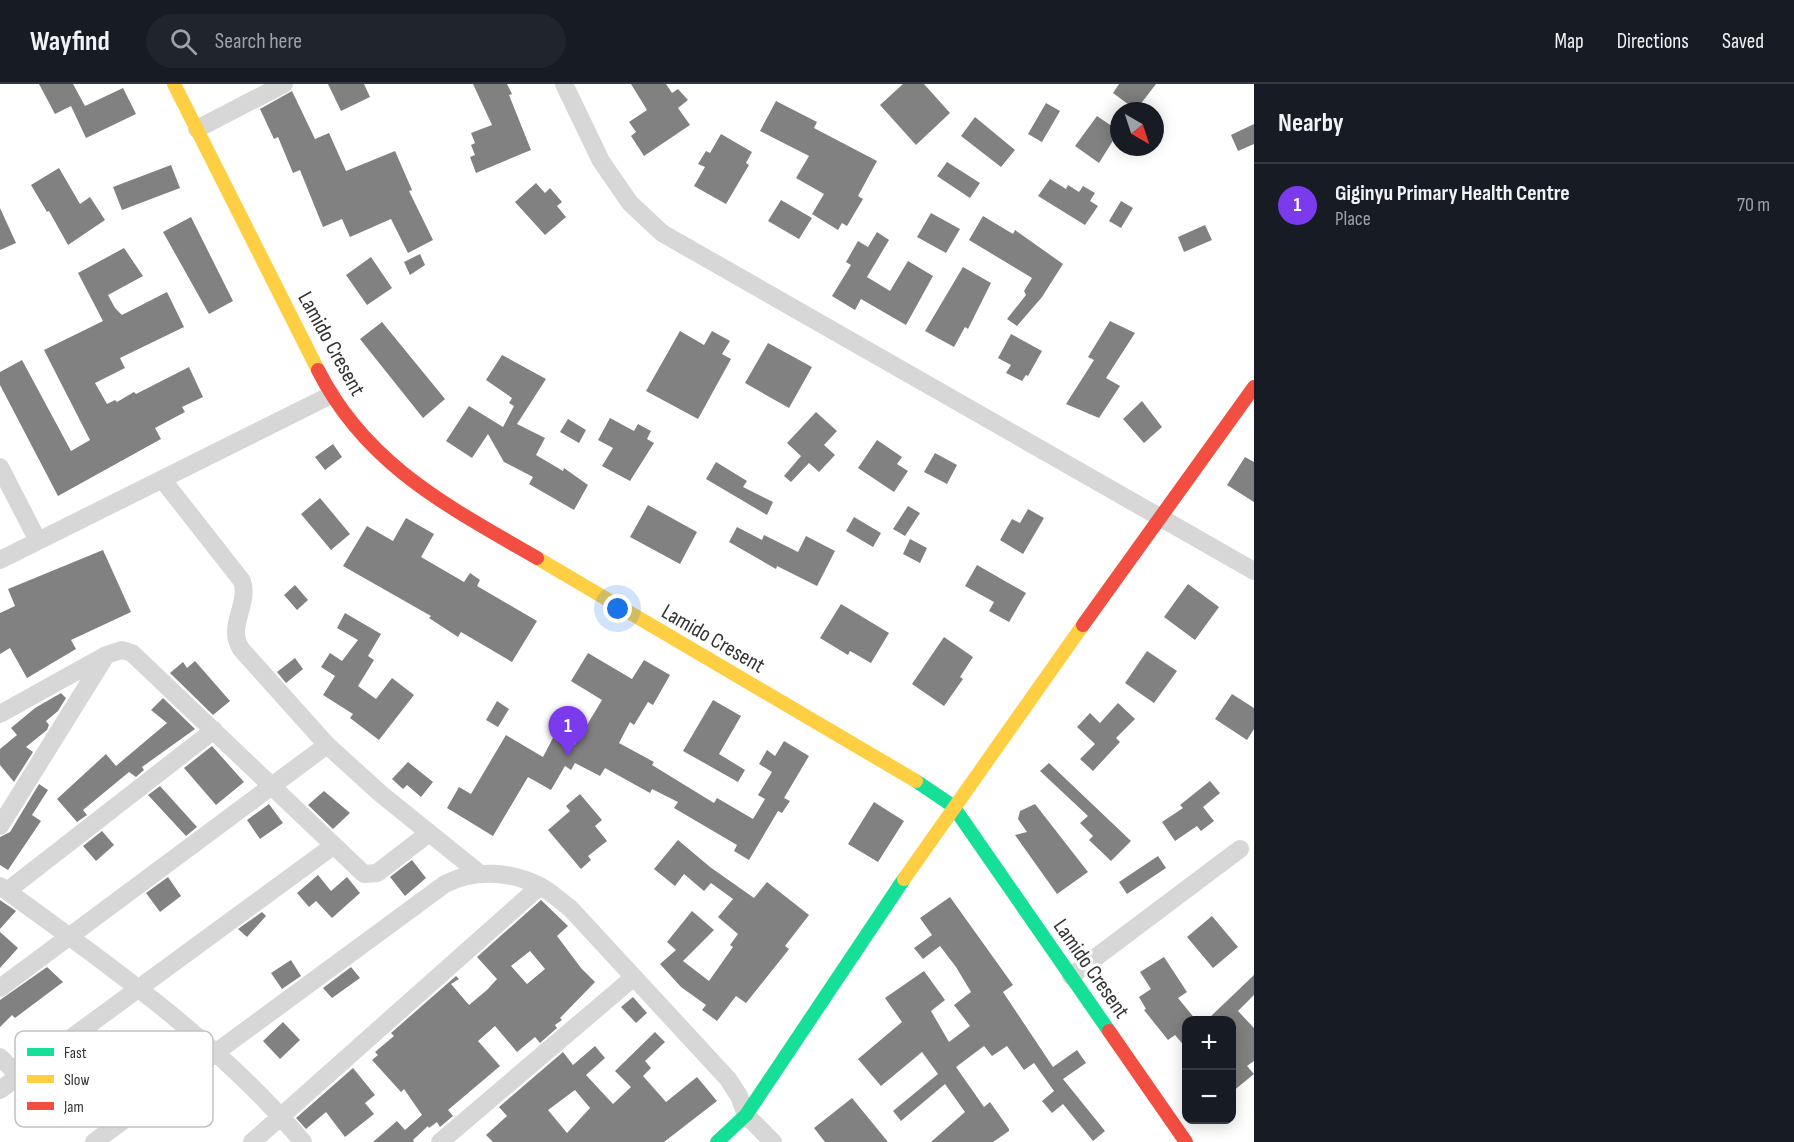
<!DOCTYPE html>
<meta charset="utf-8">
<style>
body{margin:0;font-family:"Sofia Sans Condensed",sans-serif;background:#20242c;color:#f1f3f6}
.controls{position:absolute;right:18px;bottom:18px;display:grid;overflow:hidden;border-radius:12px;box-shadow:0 3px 15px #0003}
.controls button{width:54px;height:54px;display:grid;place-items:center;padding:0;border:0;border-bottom:2px solid #363941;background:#171b24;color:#f1f3f6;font:30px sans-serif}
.compass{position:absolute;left:1110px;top:18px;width:54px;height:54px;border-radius:50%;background:#171b24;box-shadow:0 3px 15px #0003;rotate:141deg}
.you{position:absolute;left:618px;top:525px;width:21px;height:21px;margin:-15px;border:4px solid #fff;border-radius:50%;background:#1a73e8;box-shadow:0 0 0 9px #1a73e833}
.badge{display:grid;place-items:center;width:39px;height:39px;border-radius:50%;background:#7c3aed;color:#fff;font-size:20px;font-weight:700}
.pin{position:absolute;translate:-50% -50px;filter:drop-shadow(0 2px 3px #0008)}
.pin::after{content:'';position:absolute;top:32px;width:21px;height:18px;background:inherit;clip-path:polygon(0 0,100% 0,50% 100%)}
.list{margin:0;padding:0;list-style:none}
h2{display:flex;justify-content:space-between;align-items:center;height:78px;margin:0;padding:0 24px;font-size:26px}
h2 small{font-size:20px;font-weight:400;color:#9ea1a6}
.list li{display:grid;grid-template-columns:39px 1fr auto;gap:18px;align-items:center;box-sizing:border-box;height:84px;padding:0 24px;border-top:2px solid #363941}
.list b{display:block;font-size:22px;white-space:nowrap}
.list p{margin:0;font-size:20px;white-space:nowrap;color:#9ea1a6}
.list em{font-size:20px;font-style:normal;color:#9ea1a6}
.icon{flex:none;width:33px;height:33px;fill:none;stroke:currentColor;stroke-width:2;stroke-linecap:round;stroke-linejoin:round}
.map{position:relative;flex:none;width:1254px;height:1058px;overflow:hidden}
header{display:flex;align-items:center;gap:36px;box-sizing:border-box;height:84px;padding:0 30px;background:#171b24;border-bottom:2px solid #363941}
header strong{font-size:28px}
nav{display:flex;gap:33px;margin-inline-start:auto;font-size:21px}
.search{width:420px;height:54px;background:#20242c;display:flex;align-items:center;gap:15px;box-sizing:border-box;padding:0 21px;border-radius:33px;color:#9ea1a6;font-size:22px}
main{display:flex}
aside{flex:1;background:#171b24}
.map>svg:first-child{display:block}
</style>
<header>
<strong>Wayfind</strong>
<div class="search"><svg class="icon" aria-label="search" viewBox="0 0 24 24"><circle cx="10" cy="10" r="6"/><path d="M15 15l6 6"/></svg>Search here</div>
<nav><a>Map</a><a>Directions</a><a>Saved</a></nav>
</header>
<main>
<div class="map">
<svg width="1254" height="1058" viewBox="0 0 1254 1058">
<rect width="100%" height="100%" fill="#fff"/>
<path fill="#818181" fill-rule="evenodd" d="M 39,0 L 73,0 L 85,22 L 123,4 L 136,30 L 86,54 L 71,22 L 55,30 Z
M 328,0 L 364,0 L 370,13 L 341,27 Z
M 473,0 L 507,0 L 512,10 L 509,11 L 531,66 L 476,89 L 470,73 L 475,71 L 471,61 L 475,59 L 471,49 L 492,41 Z
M 631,0 L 666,0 L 672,9 L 678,5 L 688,16 L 678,24 L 690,41 L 644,72 L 631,52 L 636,48 L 629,38 L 647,26 Z
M 903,0 L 924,0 L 950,29 L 916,61 L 880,21 Z
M 1119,0 L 1156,0 L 1136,26 L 1113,9 Z
M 292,7 L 315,55 L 329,49 L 346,87 L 395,67 L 412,106 L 409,107 L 433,156 L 408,169 L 391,135 L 350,153 L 342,135 L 323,143 L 300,86 L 293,89 L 278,53 L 274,55 L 260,25 Z
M 776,17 L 817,38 L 814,44 L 877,77 L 858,112 L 863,115 L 847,142 L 842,139 L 838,146 L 812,130 L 824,110 L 796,94 L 809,72 L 760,47 Z
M 1046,19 L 1060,27 L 1042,58 L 1028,50 Z
M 1097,32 L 1119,47 L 1099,79 L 1075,62 Z
M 975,33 L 1015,66 L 1001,83 L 961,52 Z
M 1254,40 L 1254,60 L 1238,67 L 1231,51 Z
M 721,50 L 752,68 L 746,79 L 749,81 L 726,120 L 694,102 L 705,83 L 698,80 L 706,67 L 710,69 Z
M 947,78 L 980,99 L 970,114 L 937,92 Z
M 171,81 L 180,104 L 122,126 L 113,103 Z
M 59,84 L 80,120 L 90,113 L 105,136 L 68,161 L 49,127 L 47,128 L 31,101 Z
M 1050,95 L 1066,105 L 1068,101 L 1079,108 L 1083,102 L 1095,109 L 1090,117 L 1098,122 L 1085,141 L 1038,112 Z
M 536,99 L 545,109 L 550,104 L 562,118 L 557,122 L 566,133 L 545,151 L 515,118 Z
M 781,116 L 812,134 L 799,155 L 768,137 Z
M 1121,117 L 1133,124 L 1121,144 L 1109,137 Z
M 0,124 L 16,159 L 0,166 Z
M 931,129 L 960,145 L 946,169 L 917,153 Z
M 983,132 L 1013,150 L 1015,146 L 1063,180 L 1042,213 L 1017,242 L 1007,235 L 1026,211 L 1024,207 L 1032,194 L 969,156 Z
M 191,133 L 233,217 L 209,230 L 163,148 Z
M 1205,141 L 1212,156 L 1184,168 L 1178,153 Z
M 877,148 L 889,156 L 867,193 L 890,207 L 908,177 L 933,192 L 906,241 L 861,215 L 855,226 L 832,212 L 851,181 L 846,178 L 858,157 L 868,163 Z
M 124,164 L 143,192 L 108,211 L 115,224 L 122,231 L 167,208 L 184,243 L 120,274 L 125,284 L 95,299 L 107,320 L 115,316 L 117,318 L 134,308 L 136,310 L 189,283 L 203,313 L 182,323 L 185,328 L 155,344 L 161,355 L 58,412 L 0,301 L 0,288 L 22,276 L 71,367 L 90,356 L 44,266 L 103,237 L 78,189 Z
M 420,170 L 425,181 L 410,191 L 404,178 Z
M 371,173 L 392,204 L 367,221 L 346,191 Z
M 963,183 L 991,199 L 968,245 L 965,243 L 954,263 L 925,247 Z
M 1110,237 L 1135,249 L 1106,294 L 1120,302 L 1099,334 L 1066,320 L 1094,276 L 1088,273 Z
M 382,238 L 445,315 L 423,334 L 360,255 Z
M 680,247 L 704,261 L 712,247 L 730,257 L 722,270 L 731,275 L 698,335 L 646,307 Z
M 1011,250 L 1042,267 L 1028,292 L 1026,291 L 1022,297 L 1006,289 L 1011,281 L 998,274 Z
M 768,259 L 812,283 L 789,324 L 745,299 Z
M 502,271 L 546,295 L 517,340 L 545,354 L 536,371 L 563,387 L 564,384 L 588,401 L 574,426 L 529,400 L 533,393 L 504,378 L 488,350 L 472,374 L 446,357 L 469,322 L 503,343 L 514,322 L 509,319 L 512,314 L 486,296 Z
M 1142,317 L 1162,343 L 1144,359 L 1123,335 Z
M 816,328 L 837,347 L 824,361 L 835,371 L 819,388 L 809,379 L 791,398 L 784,392 L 801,372 L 787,359 Z
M 610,334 L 634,347 L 638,340 L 651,347 L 647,355 L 654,359 L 630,397 L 602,382 L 613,364 L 598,356 Z
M 568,335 L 586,346 L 579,359 L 560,348 Z
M 877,356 L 902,373 L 897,380 L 908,387 L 894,408 L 858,384 Z
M 333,360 L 342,373 L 325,386 L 315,373 Z
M 935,369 L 957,381 L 947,400 L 924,388 Z
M 1245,373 L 1254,378 L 1254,418 L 1227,401 Z
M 716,378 L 747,397 L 743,403 L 773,418 L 767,431 L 706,395 Z
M 320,414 L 350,450 L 331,466 L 301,430 Z
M 648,421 L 697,448 L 680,480 L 630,453 Z
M 908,422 L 920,429 L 905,452 L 893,445 Z
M 1028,425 L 1044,434 L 1023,470 L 1000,456 L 1012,435 L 1020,439 Z
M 854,433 L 881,449 L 873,463 L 846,447 Z
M 406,434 L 434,450 L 421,473 L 464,498 L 470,489 L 480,496 L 477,502 L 537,537 L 512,578 L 461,548 L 458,553 L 429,534 L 431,532 L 343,482 L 367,442 L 393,457 Z
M 737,443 L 762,456 L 764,451 L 798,468 L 806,452 L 835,467 L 817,502 L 777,482 L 776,485 L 729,458 Z
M 910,455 L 927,464 L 920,479 L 903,470 Z
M 103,466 L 131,528 L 71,556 L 76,565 L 27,594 L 10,564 L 0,570 L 0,529 L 15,522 L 8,505 Z
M 977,481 L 1026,509 L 1009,538 L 989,527 L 994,518 L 965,502 Z
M 1188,500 L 1219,523 L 1195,556 L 1164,533 Z
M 295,501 L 308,516 L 297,526 L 284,511 Z
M 841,520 L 889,549 L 871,579 L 850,567 L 848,571 L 820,554 Z
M 345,529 L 381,550 L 368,572 L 374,576 L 358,602 L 376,615 L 392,594 L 414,611 L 379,656 L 350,634 L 353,630 L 323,611 L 335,592 L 321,583 L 330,569 L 342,577 L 358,556 L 337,544 Z
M 944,553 L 973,573 L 960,593 L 963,595 L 944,622 L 912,600 Z
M 1147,567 L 1177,587 L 1154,619 L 1125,599 Z
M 588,569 L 632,595 L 644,576 L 670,591 L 653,621 L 648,618 L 634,641 L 630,638 L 619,659 L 654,678 L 652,681 L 714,719 L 717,714 L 753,735 L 765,715 L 758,711 L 772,688 L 759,680 L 767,666 L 775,672 L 784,657 L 809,672 L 784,714 L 790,717 L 782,729 L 778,727 L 749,776 L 734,767 L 737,761 L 674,724 L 678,718 L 652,705 L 650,709 L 605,684 L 600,692 L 575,679 L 571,686 L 565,682 L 551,706 L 528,693 L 493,752 L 447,724 L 459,703 L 471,710 L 506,651 L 543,673 L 555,650 L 575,661 L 602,616 L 571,597 Z
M 295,574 L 303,585 L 286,599 L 277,588 Z
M 195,577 L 230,617 L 213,631 L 170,589 L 183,578 L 187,584 Z
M 61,609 L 66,614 L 58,627 L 46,637 L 49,641 L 47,646 L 26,663 L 33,668 L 14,698 L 0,681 L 0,665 L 17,651 L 11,644 L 35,624 Z
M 1232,610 L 1254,624 L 1254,645 L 1247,656 L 1215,635 Z
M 163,614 L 195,645 L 142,683 L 144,686 L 136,693 L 129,688 L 83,726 L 87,731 L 77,738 L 57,715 L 106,670 L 116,682 L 167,639 L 151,626 Z
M 713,616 L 741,632 L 719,670 L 745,686 L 738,698 L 683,667 Z
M 497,617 L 509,625 L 498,643 L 486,636 Z
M 1118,619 L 1135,635 L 1116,654 L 1120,658 L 1093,687 L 1080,675 L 1095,660 L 1077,643 L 1090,629 L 1100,639 Z
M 212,662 L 244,698 L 216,721 L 184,684 Z
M 408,678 L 433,698 L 421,713 L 407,701 L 403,705 L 392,695 Z
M 1049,679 L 1131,757 L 1111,777 L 1089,756 L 1093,752 L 1080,739 L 1088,732 L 1040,687 Z
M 1210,697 L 1220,709 L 1203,723 L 1214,737 L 1201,747 L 1197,742 L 1175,757 L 1162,738 L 1183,724 L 1180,721 Z
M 39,700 L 48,706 L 32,731 L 41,737 L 8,786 L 0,781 L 0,753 L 10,748 Z
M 160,702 L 197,743 L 186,752 L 148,711 Z
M 324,707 L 350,729 L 333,745 L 308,721 Z
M 580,710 L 602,736 L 595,742 L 607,757 L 588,772 L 591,776 L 581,785 L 548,746 L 570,727 L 566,722 Z
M 874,718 L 904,737 L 878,778 L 848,760 Z
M 269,720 L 283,739 L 260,755 L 247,736 Z
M 1035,720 L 1088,788 L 1057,810 L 1015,751 L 1027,748 L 1018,735 L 1020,727 Z
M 102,747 L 114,761 L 96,777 L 83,762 Z
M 678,756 L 710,783 L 754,814 L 767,798 L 809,831 L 785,862 L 789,865 L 782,874 L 746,919 L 736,912 L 717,937 L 702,926 L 706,921 L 681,903 L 660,880 L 676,866 L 667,858 L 692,827 L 714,846 L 683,877 L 709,897 L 733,863 L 730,861 L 738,850 L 718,833 L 733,815 L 711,799 L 704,807 L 684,790 L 675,802 L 654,785 Z
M 1158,772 L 1166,784 L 1127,810 L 1119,798 Z
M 412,776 L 426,794 L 405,812 L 390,793 Z
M 318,791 L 331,807 L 347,793 L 360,809 L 332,834 L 316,817 L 309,823 L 297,809 Z
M 168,793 L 181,812 L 160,828 L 146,809 Z
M 950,813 L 1013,901 L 1003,908 L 1053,983 L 1077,966 L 1086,979 L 1063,995 L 1105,1047 L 1093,1057 L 1063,1020 L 1052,1029 L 1042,1017 L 1054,1007 L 1034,979 L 1024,986 L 1007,962 L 992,972 L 984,962 L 956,983 L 984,1023 L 990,1018 L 1009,1045 L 1009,1047 L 993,1058 L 931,1058 L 965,1028 L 945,1000 L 901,1037 L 893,1027 L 938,990 L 922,968 L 881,1002 L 858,975 L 902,938 L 885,914 L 924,887 L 945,916 L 931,927 L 949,958 L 970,942 L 954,921 L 971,908 L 956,883 L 940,862 L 923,875 L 914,864 L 932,851 L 920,834 Z
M 0,816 L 16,827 L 0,845 Z
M 541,816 L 568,842 L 557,852 L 581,884 L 595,898 L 560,934 L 562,936 L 555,941 L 557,944 L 540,959 L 535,953 L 517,968 L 495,942 L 478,957 L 500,982 L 448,1026 L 453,1032 L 440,1043 L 437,1038 L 429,1044 L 428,1042 L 413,1056 L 414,1058 L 373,1058 L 397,1037 L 405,1046 L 422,1031 L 404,1005 L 401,1008 L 372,976 L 378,971 L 375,968 L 394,952 L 391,949 L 456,892 L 459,895 L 451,900 L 469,921 L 487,906 L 497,895 L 477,873 ZM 530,867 L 545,885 L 527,900 L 511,882 Z
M 262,828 L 266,832 L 247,853 L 238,845 Z
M 1212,832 L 1238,863 L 1213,884 L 1187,853 Z
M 0,848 L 18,864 L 0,884 Z
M 1164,873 L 1187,908 L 1178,914 L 1196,936 L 1186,936 L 1186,964 L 1175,951 L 1168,956 L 1144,926 L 1146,925 L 1139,913 L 1151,905 L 1140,888 Z
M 291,876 L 301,892 L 282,905 L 271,889 Z
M 47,883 L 63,898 L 15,934 L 12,931 L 0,943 L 0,916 Z
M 351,883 L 360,894 L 332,914 L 323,904 Z
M 1254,891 L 1254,911 L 1238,927 L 1254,944 L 1254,977 L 1247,982 L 1254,990 L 1232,1008 L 1232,936 L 1207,936 Z
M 633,913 L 647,929 L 636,939 L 621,923 Z
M 283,938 L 300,956 L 280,975 L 263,957 Z
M 655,948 L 665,958 L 645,977 L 651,984 L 643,992 L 666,1018 L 697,993 L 717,1017 L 664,1058 L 493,1058 L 486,1051 L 507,1032 L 499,1023 L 563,968 L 573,981 L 595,962 L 605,974 L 586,991 L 613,1020 L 631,1003 L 615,987 ZM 575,1006 L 590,1024 L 567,1049 L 548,1026 Z
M 353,984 L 375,1011 L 365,1019 L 374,1030 L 345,1053 L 326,1028 L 306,1045 L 296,1034 Z
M 852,1014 L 888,1058 L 825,1058 L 814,1044 Z"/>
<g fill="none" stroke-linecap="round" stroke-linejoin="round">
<path stroke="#d7d7d7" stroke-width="18" d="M 564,0 L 601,77 L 630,119 L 662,149 L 1254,487
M 197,45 L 284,0
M 0,383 L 38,457
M 162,395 L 242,497 C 250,521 226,542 241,565 L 327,661 L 381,710 L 479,789
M 0,476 L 331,311
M 0,630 L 106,571 L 122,566 L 132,569 L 364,790 L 377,789 L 429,749
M 0,742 L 105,573
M 0,802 C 107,880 217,956 303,1058
M 7,807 L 214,646
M 1071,892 L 1240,765
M 0,904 L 327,661
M 0,973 L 19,992
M 0,1006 L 333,762
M 94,1058 L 445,800 C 474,785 510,787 540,802 C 550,807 560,817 570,824 L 728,995 L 739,1012 L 746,1031 L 773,1058
M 252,1058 L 540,802
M 440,1058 L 634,893"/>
<path stroke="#16e098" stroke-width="14" d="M 916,697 L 953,722 L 1109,947
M 717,1058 L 746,1031 L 904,795"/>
<path stroke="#ffcf43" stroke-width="14" d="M 174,0 L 318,286
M 537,474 L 916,697
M 904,795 L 1083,541"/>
<path stroke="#f24e42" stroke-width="14" d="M 318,286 C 366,381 449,423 537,474
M 1083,541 L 1254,303
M 1109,947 L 1186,1058"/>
</g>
<g text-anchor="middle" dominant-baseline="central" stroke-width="6" stroke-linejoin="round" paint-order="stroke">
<g font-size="22" fill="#333" stroke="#fff">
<text transform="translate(331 260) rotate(61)">Lamido Cresent</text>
<text transform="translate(713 555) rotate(30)">Lamido Cresent</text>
<text transform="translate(1091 885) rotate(55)">Lamido Cresent</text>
</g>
</g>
<rect x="15" y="947" width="198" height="96" rx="9" fill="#fff" stroke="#c2c2c2" stroke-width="1.5"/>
<rect x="27" y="964" width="27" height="8" fill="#16e098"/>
<rect x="27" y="991" width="27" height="8" fill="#ffcf43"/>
<rect x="27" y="1018" width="27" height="8" fill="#f24e42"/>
<g font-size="16" fill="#333">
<text x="64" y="974">Fast</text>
<text x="64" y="1001">Slow</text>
<text x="64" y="1028">Jam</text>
</g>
</svg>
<div class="controls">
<button>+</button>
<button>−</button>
</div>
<svg class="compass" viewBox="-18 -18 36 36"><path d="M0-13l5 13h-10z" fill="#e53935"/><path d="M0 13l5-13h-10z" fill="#9ea1a6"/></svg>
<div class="you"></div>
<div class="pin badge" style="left:568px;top:672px">1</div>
</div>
<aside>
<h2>Nearby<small></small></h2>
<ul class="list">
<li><span class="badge">1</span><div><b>Giginyu Primary Health Centre</b><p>Place</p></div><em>70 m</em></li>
</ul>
</aside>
</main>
